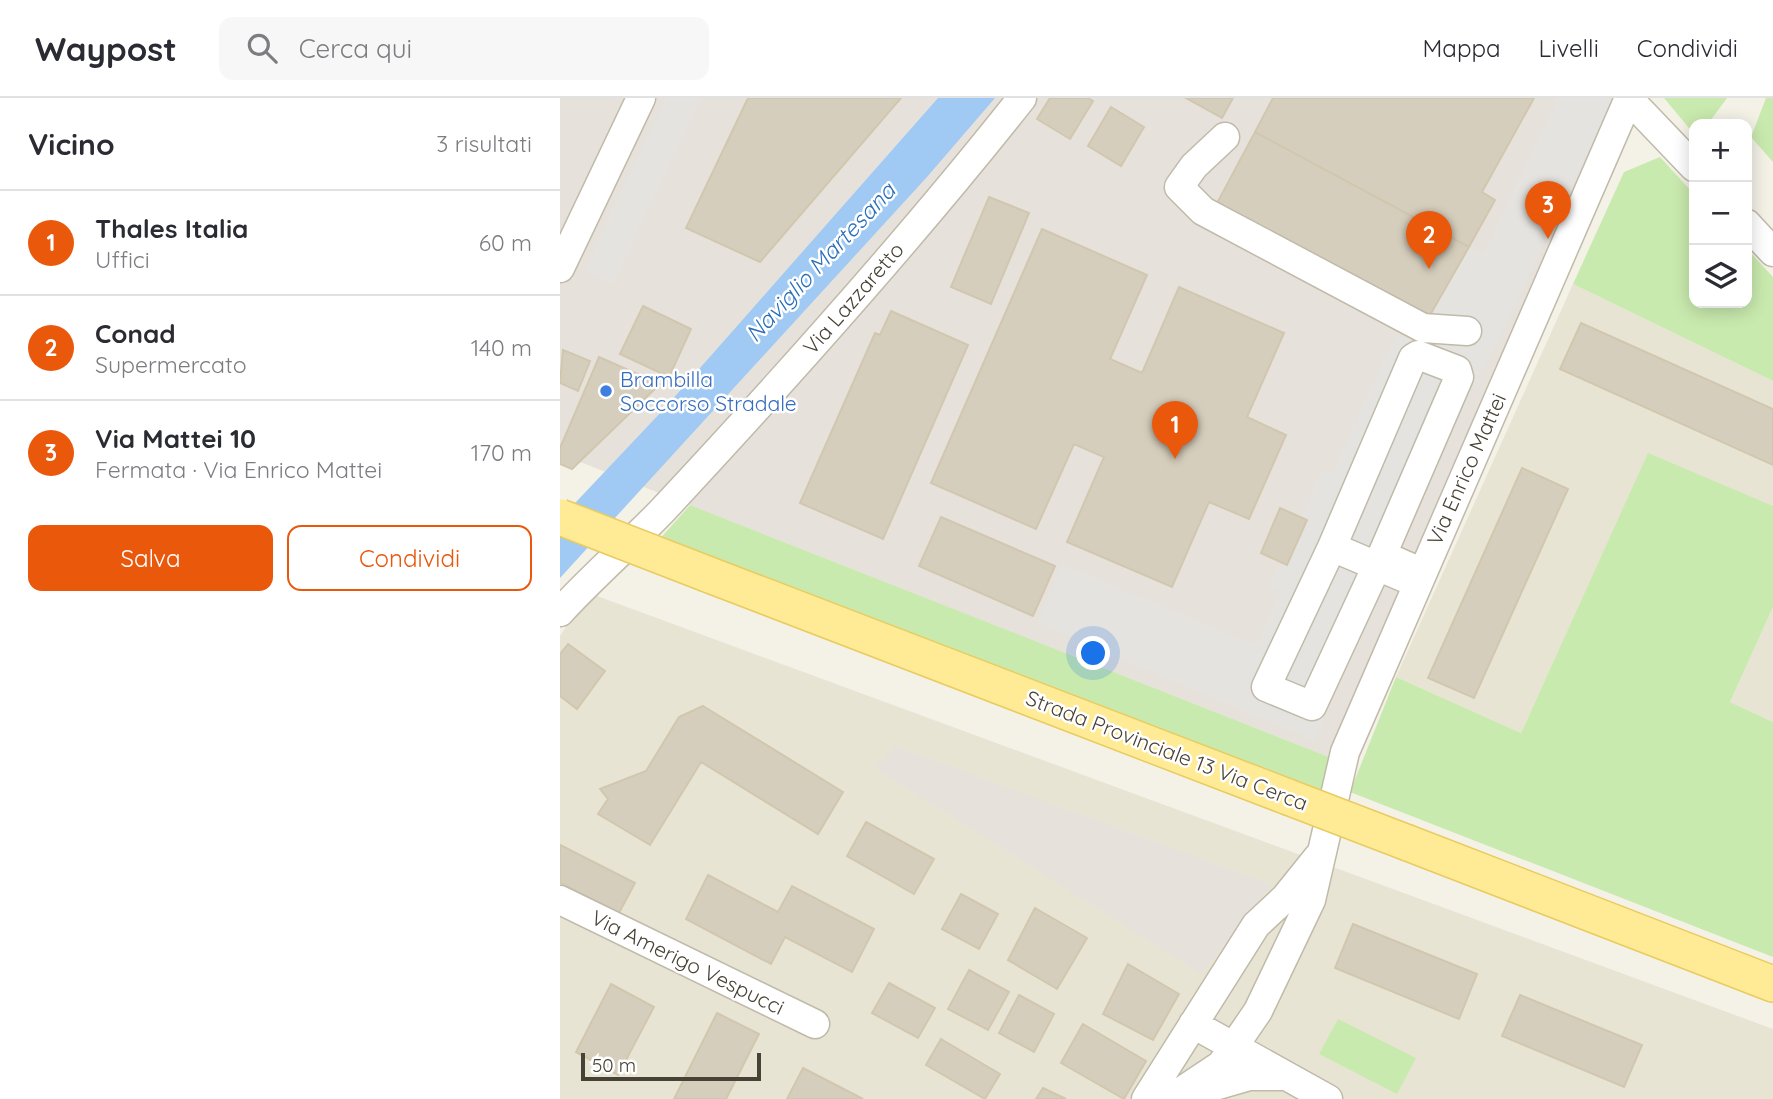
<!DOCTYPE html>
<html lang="it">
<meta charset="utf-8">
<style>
body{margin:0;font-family:Quicksand,sans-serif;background:#f7f7f7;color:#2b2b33}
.controls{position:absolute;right:21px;top:21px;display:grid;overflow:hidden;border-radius:14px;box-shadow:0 4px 18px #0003}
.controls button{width:63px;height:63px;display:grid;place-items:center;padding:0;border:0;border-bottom:2px solid #e1e1e2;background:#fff;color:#2b2b33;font:35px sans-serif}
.scale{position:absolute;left:21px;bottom:18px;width:180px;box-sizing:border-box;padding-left:7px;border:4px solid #474235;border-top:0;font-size:19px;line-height:24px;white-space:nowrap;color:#474235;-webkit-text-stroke:5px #fff;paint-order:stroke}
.you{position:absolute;left:534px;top:556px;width:24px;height:24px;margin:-18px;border:5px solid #fff;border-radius:50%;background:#1a73e8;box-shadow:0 0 0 10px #1a73e833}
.badge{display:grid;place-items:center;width:46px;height:46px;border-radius:50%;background:#ea580c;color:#fff;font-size:23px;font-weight:700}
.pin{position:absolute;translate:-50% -58px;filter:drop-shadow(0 2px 4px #0008)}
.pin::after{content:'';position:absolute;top:37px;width:24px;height:21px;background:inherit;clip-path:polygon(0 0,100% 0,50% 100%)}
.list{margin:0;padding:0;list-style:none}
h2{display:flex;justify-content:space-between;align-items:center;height:91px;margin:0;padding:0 28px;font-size:30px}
h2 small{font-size:23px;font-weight:400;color:#7c7c81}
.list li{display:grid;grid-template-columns:46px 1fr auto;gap:21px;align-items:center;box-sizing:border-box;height:105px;padding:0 28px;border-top:2px solid #e1e1e2}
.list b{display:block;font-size:26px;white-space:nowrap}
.list p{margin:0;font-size:23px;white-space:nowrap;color:#7c7c81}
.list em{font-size:23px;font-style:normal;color:#7c7c81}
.actions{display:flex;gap:14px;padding:21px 28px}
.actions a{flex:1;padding:16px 0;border:2px solid #ea580c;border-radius:14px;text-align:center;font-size:24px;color:#ea580c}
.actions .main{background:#ea580c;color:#fff}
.icon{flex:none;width:38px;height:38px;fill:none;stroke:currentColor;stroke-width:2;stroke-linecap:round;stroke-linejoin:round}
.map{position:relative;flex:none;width:1213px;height:1001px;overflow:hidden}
header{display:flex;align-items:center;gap:42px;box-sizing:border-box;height:98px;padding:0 35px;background:#fff;border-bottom:2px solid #e1e1e2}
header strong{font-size:33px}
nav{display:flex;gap:38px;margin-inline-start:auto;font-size:24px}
.search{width:490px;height:63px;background:#f7f7f7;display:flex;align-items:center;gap:18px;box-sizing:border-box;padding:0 24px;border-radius:14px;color:#7c7c81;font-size:26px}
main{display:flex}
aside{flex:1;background:#fff}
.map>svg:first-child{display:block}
</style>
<header>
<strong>Waypost</strong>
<div class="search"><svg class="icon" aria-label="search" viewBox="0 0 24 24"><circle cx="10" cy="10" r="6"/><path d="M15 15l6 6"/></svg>Cerca qui</div>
<nav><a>Mappa</a><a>Livelli</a><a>Condividi</a></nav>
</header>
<main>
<aside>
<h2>Vicino<small>3 risultati</small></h2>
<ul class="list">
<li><span class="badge">1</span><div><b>Thales Italia</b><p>Uffici</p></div><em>60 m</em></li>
<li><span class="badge">2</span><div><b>Conad</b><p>Supermercato</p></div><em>140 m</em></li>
<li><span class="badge">3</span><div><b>Via Mattei 10</b><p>Fermata · Via Enrico Mattei</p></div><em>170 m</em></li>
</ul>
<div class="actions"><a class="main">Salva</a><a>Condividi</a></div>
</aside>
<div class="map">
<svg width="1213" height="1001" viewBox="0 0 1213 1001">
<rect width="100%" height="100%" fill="#f4f1e7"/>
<path fill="#e8e4d4" d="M 1013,186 L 1213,283 L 1213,409 L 1088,356 L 961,635 L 836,579 Z
M 29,495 L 1213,931 L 1213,1001 L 0,1001 L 0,538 Z
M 1213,509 L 1213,624 L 1170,604 Z"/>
<path fill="#e6e2db" d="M 0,0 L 1054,0 L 769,659 L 0,356 Z
M 335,648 L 712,787 L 641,876 L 315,670 Z"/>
<path fill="#c9eaae" d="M 1104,0 L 1167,0 L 1148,26 L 1134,26 L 1134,36 Z
M 1206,0 L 1213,0 L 1213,64 L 1191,39 Z
M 1100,59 L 1134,96 L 1134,205 L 1187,205 L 1187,151 L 1213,179 L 1213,283 L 1013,186 L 1064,74 Z
M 1088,355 L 1213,408 L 1213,509 L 1170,604 L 1213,624 L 1213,859 L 790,694 L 836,579 L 961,635 Z
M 130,407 L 769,659 L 761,692 L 98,443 Z
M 778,921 L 856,960 L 837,996 L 759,956 Z"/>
<path fill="#e5e3df" d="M 106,0 L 140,0 L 53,185 L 25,172 Z
M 998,0 L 1053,0 L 923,272 L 881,255 L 920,274 L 754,642 L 478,525 L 502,467 L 696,548 L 721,494 L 710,488 L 763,371 L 773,375 L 836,236 L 856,245 L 909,149 L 924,156 Z"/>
<path fill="#a0caf3" d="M 378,0 L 435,0 L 367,79 L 0,480 L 0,421 L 103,312 Z"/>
<path fill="#d6cebc" stroke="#d1c7ae" stroke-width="2" d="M 188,0 L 341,0 L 200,164 L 126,130 Z
M 490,0 L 528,0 L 533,3 L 510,41 L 477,21 Z
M 626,0 L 673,0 L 662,20 Z
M 713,0 L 974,0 L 922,94 L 935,102 L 909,149 L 695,34 Z
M 551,9 L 584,29 L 561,68 L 528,48 Z
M 695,34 L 909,149 L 869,219 L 656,107 Z
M 429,99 L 469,115 L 431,206 L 391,189 Z
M 482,131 L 587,177 L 550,261 L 582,275 L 619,189 L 724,235 L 687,319 L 726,337 L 689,421 L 649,404 L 612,489 L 507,444 L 544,359 L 514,346 L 476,431 L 371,385 Z
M 83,208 L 131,231 L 109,279 L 60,256 Z
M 331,213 L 408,247 L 323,441 L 240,405 L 315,235 L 320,237 Z
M 1021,225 L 1213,311 L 1213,367 L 1000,271 Z
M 3,252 L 30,263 L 18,293 L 0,285 Z
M 39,259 L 100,286 L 12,371 L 0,366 L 0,350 Z
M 962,370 L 1008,391 L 914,600 L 868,580 Z
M 720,410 L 747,422 L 727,467 L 701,455 Z
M 381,419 L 495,468 L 473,518 L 359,468 Z
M 8,546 L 45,573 L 17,611 L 0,598 L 0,556 Z
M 143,608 L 283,694 L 258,736 L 141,664 L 90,747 L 38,716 L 48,701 L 40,691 L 86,673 L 119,619 Z
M 306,724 L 374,761 L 354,796 L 287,758 Z
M 0,747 L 75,785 L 59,815 L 0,785 Z
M 148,777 L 218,814 L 232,788 L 314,831 L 292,874 L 225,839 L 211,866 L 126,821 Z
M 401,796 L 438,816 L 419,851 L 382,831 Z
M 475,810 L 527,840 L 497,891 L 448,862 Z
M 793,826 L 917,876 L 899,921 L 775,870 Z
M 568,866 L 619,896 L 593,942 L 543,916 Z
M 409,872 L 449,894 L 428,932 L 388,911 Z
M 329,885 L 375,910 L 358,940 L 312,915 Z
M 51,886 L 94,909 L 58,977 L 16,954 Z
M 459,897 L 494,916 L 474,954 L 439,935 Z
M 960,897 L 1082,947 L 1064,989 L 942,938 Z
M 157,915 L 199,936 L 166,1001 L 114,1001 Z
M 523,926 L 586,963 L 564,1001 L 501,965 Z
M 381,941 L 440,976 L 425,1001 L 366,967 Z
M 243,970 L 303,1001 L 227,1001 Z
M 483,990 L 506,1001 L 476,1001 Z"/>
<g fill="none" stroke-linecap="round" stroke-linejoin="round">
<defs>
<path id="minor" d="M 1069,1 L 1134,69
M 665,39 L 634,68 L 619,89 L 643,113 L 863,230 L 907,233
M 1187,126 L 1213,154
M 0,170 L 81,0
M 772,449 L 706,589 L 752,608 L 822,457
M 857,485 L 772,449 L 853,260 L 858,257 L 897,272 L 899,279 L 822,457 L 861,474
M 0,514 C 32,479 69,447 102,413 C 226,280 349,143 462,0
M 0,802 L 255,926
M 633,926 L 768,1001
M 634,994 L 689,978 L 720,978
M 586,1001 L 696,827 L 725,800 L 758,759
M 610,1001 L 661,967 L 698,913 L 751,802 L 785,654 L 1069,0"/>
<path id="major" d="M 147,476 L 728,699
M 848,745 L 1213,886"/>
</defs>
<use href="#minor" stroke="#c0baa9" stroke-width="31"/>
<use href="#major" stroke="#e9cc60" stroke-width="38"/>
<use href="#minor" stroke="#fff" stroke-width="28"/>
<use href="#major" stroke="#ffea95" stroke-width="35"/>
<defs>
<path id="major-bridge" d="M 0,419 L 147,476
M 728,699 L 848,745"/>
</defs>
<use href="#major-bridge" stroke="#e9cc60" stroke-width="38" stroke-linecap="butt"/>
<use href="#major-bridge" stroke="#ffea95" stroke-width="35"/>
</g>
<circle fill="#3f7fe0" stroke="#fff" stroke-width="2.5" cx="46" cy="293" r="7"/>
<g text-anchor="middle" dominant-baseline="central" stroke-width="5" stroke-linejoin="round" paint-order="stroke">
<g font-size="21" fill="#474235" stroke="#fff">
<text transform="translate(293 200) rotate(-49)">Via Lazzaretto</text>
<text transform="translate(906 371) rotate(-66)">Via Enrico Mattei</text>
<text transform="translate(607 652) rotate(21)">Strada Provinciale 13 Via Cerca</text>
<text transform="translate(128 864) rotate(26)">Via Amerigo Vespucci</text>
</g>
<g font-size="21" fill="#366cbe" stroke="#fff" text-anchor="start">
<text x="60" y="281">Brambilla<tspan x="60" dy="24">Soccorso Stradale</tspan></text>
</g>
<g font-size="23" font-style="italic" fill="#2a6fb8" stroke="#fff">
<text transform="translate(260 164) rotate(-47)">Naviglio Martesana</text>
</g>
</g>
</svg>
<div class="controls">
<button>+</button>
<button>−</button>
<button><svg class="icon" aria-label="layers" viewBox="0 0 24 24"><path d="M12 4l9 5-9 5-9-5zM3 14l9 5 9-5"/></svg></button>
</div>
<div class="scale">50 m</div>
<div class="you"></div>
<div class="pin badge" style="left:615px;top:361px">1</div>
<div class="pin badge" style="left:869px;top:171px">2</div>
<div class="pin badge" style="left:988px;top:141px">3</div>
</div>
</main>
